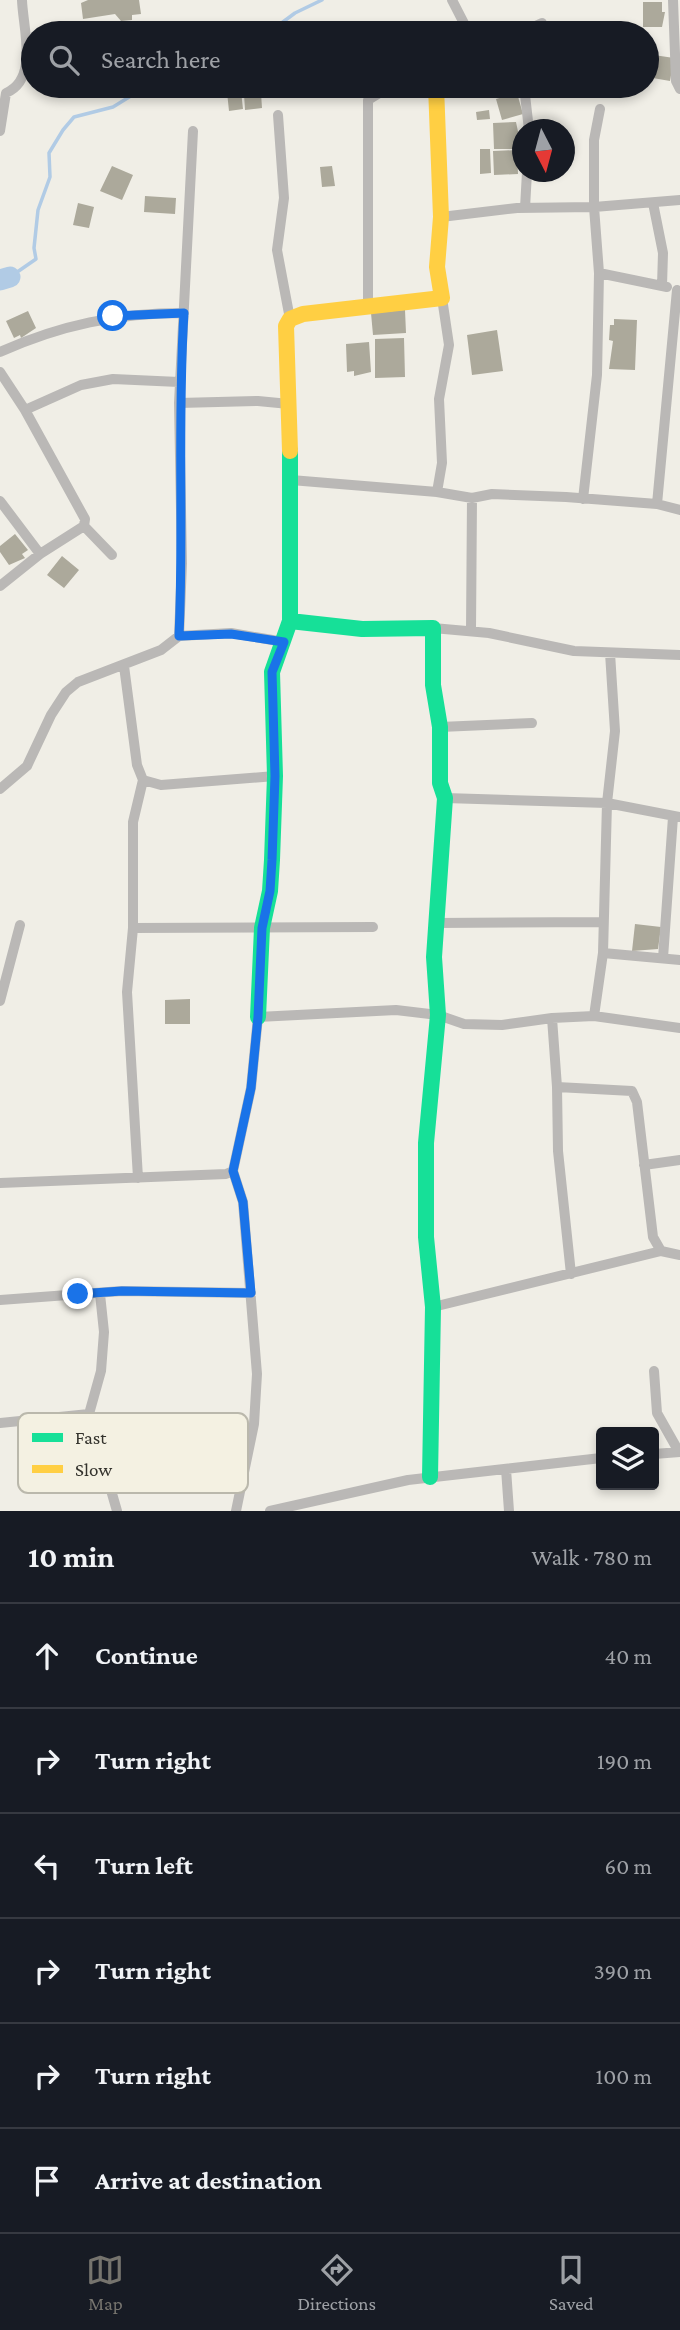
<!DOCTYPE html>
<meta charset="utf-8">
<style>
body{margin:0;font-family:"Crimson Pro",serif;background:#242831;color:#f1f3f6}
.controls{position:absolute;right:21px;bottom:21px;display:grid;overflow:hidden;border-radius:7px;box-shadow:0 4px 10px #0003}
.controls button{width:63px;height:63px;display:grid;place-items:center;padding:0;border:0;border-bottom:2px solid #363941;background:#171b24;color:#f1f3f6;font:35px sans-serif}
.compass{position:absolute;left:512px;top:119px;width:63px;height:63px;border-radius:50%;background:#171b24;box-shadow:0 4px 10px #0003;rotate:174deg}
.stop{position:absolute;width:21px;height:21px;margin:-16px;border:5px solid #1a73e8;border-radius:50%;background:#fff}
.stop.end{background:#1a73e8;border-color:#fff;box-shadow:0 2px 7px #0008}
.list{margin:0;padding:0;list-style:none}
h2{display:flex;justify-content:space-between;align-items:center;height:91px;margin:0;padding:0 28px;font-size:30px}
h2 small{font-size:23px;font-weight:400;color:#9ea1a6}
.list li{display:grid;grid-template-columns:46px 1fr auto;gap:21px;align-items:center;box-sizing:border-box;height:105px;padding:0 28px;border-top:2px solid #363941}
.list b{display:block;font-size:26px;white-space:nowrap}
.list em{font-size:23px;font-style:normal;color:#9ea1a6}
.icon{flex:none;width:38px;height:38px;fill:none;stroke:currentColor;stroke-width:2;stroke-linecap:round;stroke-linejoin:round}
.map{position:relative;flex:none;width:680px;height:1511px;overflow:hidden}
.search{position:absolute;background:#171b24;box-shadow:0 4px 10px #0003;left:21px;right:21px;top:21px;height:77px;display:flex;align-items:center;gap:18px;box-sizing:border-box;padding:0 24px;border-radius:38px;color:#9ea1a6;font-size:26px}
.sheet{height:721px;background:#171b24}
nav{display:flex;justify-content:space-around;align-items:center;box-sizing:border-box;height:98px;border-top:2px solid #363941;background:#171b24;font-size:19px;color:#9ea1a6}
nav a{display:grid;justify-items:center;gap:4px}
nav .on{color:#76746e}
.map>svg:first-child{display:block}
</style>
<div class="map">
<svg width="680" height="1511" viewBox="0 0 680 1511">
<rect width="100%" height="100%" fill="#f0eee6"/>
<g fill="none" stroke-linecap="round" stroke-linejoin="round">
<path stroke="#b1cbe5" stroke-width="3.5" d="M 190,33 L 193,30 L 212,33
M 268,33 L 295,13 L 322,0
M 10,277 L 36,259 L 34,248 L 38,210 L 50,177 L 49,153 L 63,130 L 74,117 L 113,107 L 147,86"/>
<path stroke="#b1cbe5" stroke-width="21" d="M 0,280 L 10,277"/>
</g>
<path fill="#aca99b" d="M 88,0 L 139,0 L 141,14 L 132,15 L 132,20 L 121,21 L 115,14 L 83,19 L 81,3 Z
M 643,2 L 662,2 L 662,12 L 665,12 L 662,27 L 643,27 Z
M 585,24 L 586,33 L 555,33 L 554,30 Z
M 647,54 L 674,58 L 670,81 L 647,77 Z
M 344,86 L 371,86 L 371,87 L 346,93 Z
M 241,91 L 243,109 L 229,111 L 227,92 Z
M 261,93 L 262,108 L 245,110 L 244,94 Z
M 517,93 L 523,114 L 502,120 L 496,99 Z
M 489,110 L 490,119 L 477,120 L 476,112 Z
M 516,122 L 520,141 L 516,141 L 516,149 L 494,149 L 493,123 Z
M 480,149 L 490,149 L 491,173 L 480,174 Z
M 517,150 L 518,174 L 494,175 L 493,151 Z
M 112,166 L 133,175 L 122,200 L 100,191 Z
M 332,166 L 335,186 L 322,187 L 320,167 Z
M 145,196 L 176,198 L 175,214 L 144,212 Z
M 78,203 L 94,207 L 89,228 L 73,225 Z
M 405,310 L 406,333 L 373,335 L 371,313 Z
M 28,311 L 36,328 L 21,338 L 20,335 L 14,338 L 6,321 Z
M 614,319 L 637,320 L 635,370 L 609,369 L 613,341 L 609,340 L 610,325 L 614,325 Z
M 497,330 L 503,371 L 472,375 L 467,335 Z
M 404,338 L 405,377 L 375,378 L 375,339 Z
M 369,342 L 371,372 L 354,376 L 354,371 L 347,372 L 346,344 Z
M 15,534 L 28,550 L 22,554 L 25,558 L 9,565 L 0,552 L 0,546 Z
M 62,556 L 79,570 L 64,588 L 47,575 Z
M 635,924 L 661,927 L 658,949 L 632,951 Z
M 190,999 L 190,1024 L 165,1024 L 165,1000 Z"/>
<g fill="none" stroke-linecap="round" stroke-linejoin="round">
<path stroke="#bab8b6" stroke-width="10" d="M 452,0 L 469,33
M 673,0 L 676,81 L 680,89
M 520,33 L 542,23
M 524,86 L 529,130
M 600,109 L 594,140 L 594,207 L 680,200
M 278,115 L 284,198 L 277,250 L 290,319
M 0,131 L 6,93 C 39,79 23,29 22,0
M 653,203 L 663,253 L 662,286
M 525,208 L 527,172
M 441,217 L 517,208 L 594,207 L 599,273 L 597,375 L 583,499
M 599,273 L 667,287
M 368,308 L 368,100 L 381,92 L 409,86
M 0,352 C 60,325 118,313 184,313
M 0,372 L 25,410 L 85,519 L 84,526 L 112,555
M 179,403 L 193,131
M 25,410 L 81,385 L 113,379 L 179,382
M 291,480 L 437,492 L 472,498 L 492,494 L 566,497 L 657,504 L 680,510
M 437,492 L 442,463 L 439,399 L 449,345 L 442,298
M 0,501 L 40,554
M 657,504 L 677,290
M 0,586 L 40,554 L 84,526
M 433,628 L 489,633 L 574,651 L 680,655
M 471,631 L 472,498
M 179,636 L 182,563 L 179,403 L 258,401 L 289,404
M 124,666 L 137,765 L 143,780 L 161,785 L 275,776
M 440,727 L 532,723
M 143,780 L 133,822 L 133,928 L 373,927
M 0,789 L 27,766 L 51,715 L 66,692 L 78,682 L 161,650 L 179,636 L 231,633 L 284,642
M 445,798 L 607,803 L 615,731 L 610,653
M 436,923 L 603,922
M 133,928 L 127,992 L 138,1178
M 603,953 L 680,960
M 663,958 L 673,817
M 0,1001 L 20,925
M 594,1016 L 603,953 L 607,803 L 680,817
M 552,1018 L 557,1087 L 632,1091 L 637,1102 L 653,1237 L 661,1251
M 557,1087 L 558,1151 L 571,1274
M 644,1165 L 680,1160
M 233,1171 L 243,1202 L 257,1374 L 254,1424 L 236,1511
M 0,1183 L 226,1174 L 233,1171 L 251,1088 L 258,1017 L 396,1010 L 438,1015 L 464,1024 L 502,1025 L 552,1018 L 594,1016 L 680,1028
M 100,1294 L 104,1332 L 101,1371 L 89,1414 L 117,1511
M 0,1300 L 122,1291 L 251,1293
M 433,1307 L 661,1251 L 680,1255
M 654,1371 L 657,1413 L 679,1452
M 0,1423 L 89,1414
M 654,1454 L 680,1452
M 506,1469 L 509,1511
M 270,1511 L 408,1480 L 601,1458"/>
<path stroke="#16e098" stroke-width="16" d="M 290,621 L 362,629 L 433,628 L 433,685 L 440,727 L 440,783 L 445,798 L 434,957 L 438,1015 L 426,1143 L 426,1237 L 433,1307 L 430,1477
M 258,1017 L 262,928 L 270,891 L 272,860 L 275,776 L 272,672 L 290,621 L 290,451"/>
<path stroke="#ffcf43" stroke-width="16" d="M 290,451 L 286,326 L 290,319 L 303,314 L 442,298 L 437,267 L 441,217 L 436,86"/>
</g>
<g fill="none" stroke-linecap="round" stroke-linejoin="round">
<path stroke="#1a73e8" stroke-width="9" d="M 78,1294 L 122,1291 L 251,1293 L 243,1202 L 233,1171 L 251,1088 L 258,1017 L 262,928 L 270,891 L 272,860 L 275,776 L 272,672 L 284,642 L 231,634 L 179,636 C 184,528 177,420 184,313 L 113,316"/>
</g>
<rect x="18" y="1413" width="230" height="80" rx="10" fill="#f4f1e2" stroke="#bab8ac" stroke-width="2"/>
<rect x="32" y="1433" width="31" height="9" fill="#16e098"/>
<rect x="32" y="1465" width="31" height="8" fill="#ffcf43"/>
<g font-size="19" fill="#34332d">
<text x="75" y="1444">Fast</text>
<text x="75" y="1476">Slow</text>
</g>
</svg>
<div class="controls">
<button><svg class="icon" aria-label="layers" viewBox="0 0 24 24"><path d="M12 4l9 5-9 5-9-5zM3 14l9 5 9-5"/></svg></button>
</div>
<svg class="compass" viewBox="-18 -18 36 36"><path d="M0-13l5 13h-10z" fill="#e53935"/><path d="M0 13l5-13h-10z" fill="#9ea1a6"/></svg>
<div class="stop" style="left:113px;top:316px"></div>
<div class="stop end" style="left:78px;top:1294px"></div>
<div class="search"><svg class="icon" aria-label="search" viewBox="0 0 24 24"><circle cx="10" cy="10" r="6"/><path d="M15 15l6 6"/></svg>Search here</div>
</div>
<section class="sheet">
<h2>10 min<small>Walk · 780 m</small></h2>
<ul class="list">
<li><svg class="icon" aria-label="ahead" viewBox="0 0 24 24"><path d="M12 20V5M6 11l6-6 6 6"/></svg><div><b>Continue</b></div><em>40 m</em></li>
<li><svg class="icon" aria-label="right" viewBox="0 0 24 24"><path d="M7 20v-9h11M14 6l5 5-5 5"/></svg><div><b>Turn right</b></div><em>190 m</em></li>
<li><svg class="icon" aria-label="left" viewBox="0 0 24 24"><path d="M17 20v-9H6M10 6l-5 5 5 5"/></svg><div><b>Turn left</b></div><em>60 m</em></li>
<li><svg class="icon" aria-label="right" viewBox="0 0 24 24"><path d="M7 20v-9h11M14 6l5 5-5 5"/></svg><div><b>Turn right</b></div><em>390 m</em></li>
<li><svg class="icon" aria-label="right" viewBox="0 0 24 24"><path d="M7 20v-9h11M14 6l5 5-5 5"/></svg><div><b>Turn right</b></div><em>100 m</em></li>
<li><svg class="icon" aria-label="arrive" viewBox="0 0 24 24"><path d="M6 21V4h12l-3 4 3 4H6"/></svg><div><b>Arrive at destination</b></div></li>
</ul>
</section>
<nav>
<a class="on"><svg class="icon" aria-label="map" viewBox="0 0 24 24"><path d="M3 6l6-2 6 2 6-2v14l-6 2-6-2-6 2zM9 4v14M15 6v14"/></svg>Map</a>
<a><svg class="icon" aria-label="directions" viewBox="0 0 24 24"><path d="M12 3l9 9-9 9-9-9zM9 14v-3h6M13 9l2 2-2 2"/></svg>Directions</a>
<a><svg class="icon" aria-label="saved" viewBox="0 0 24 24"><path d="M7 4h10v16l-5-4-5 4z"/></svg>Saved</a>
</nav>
